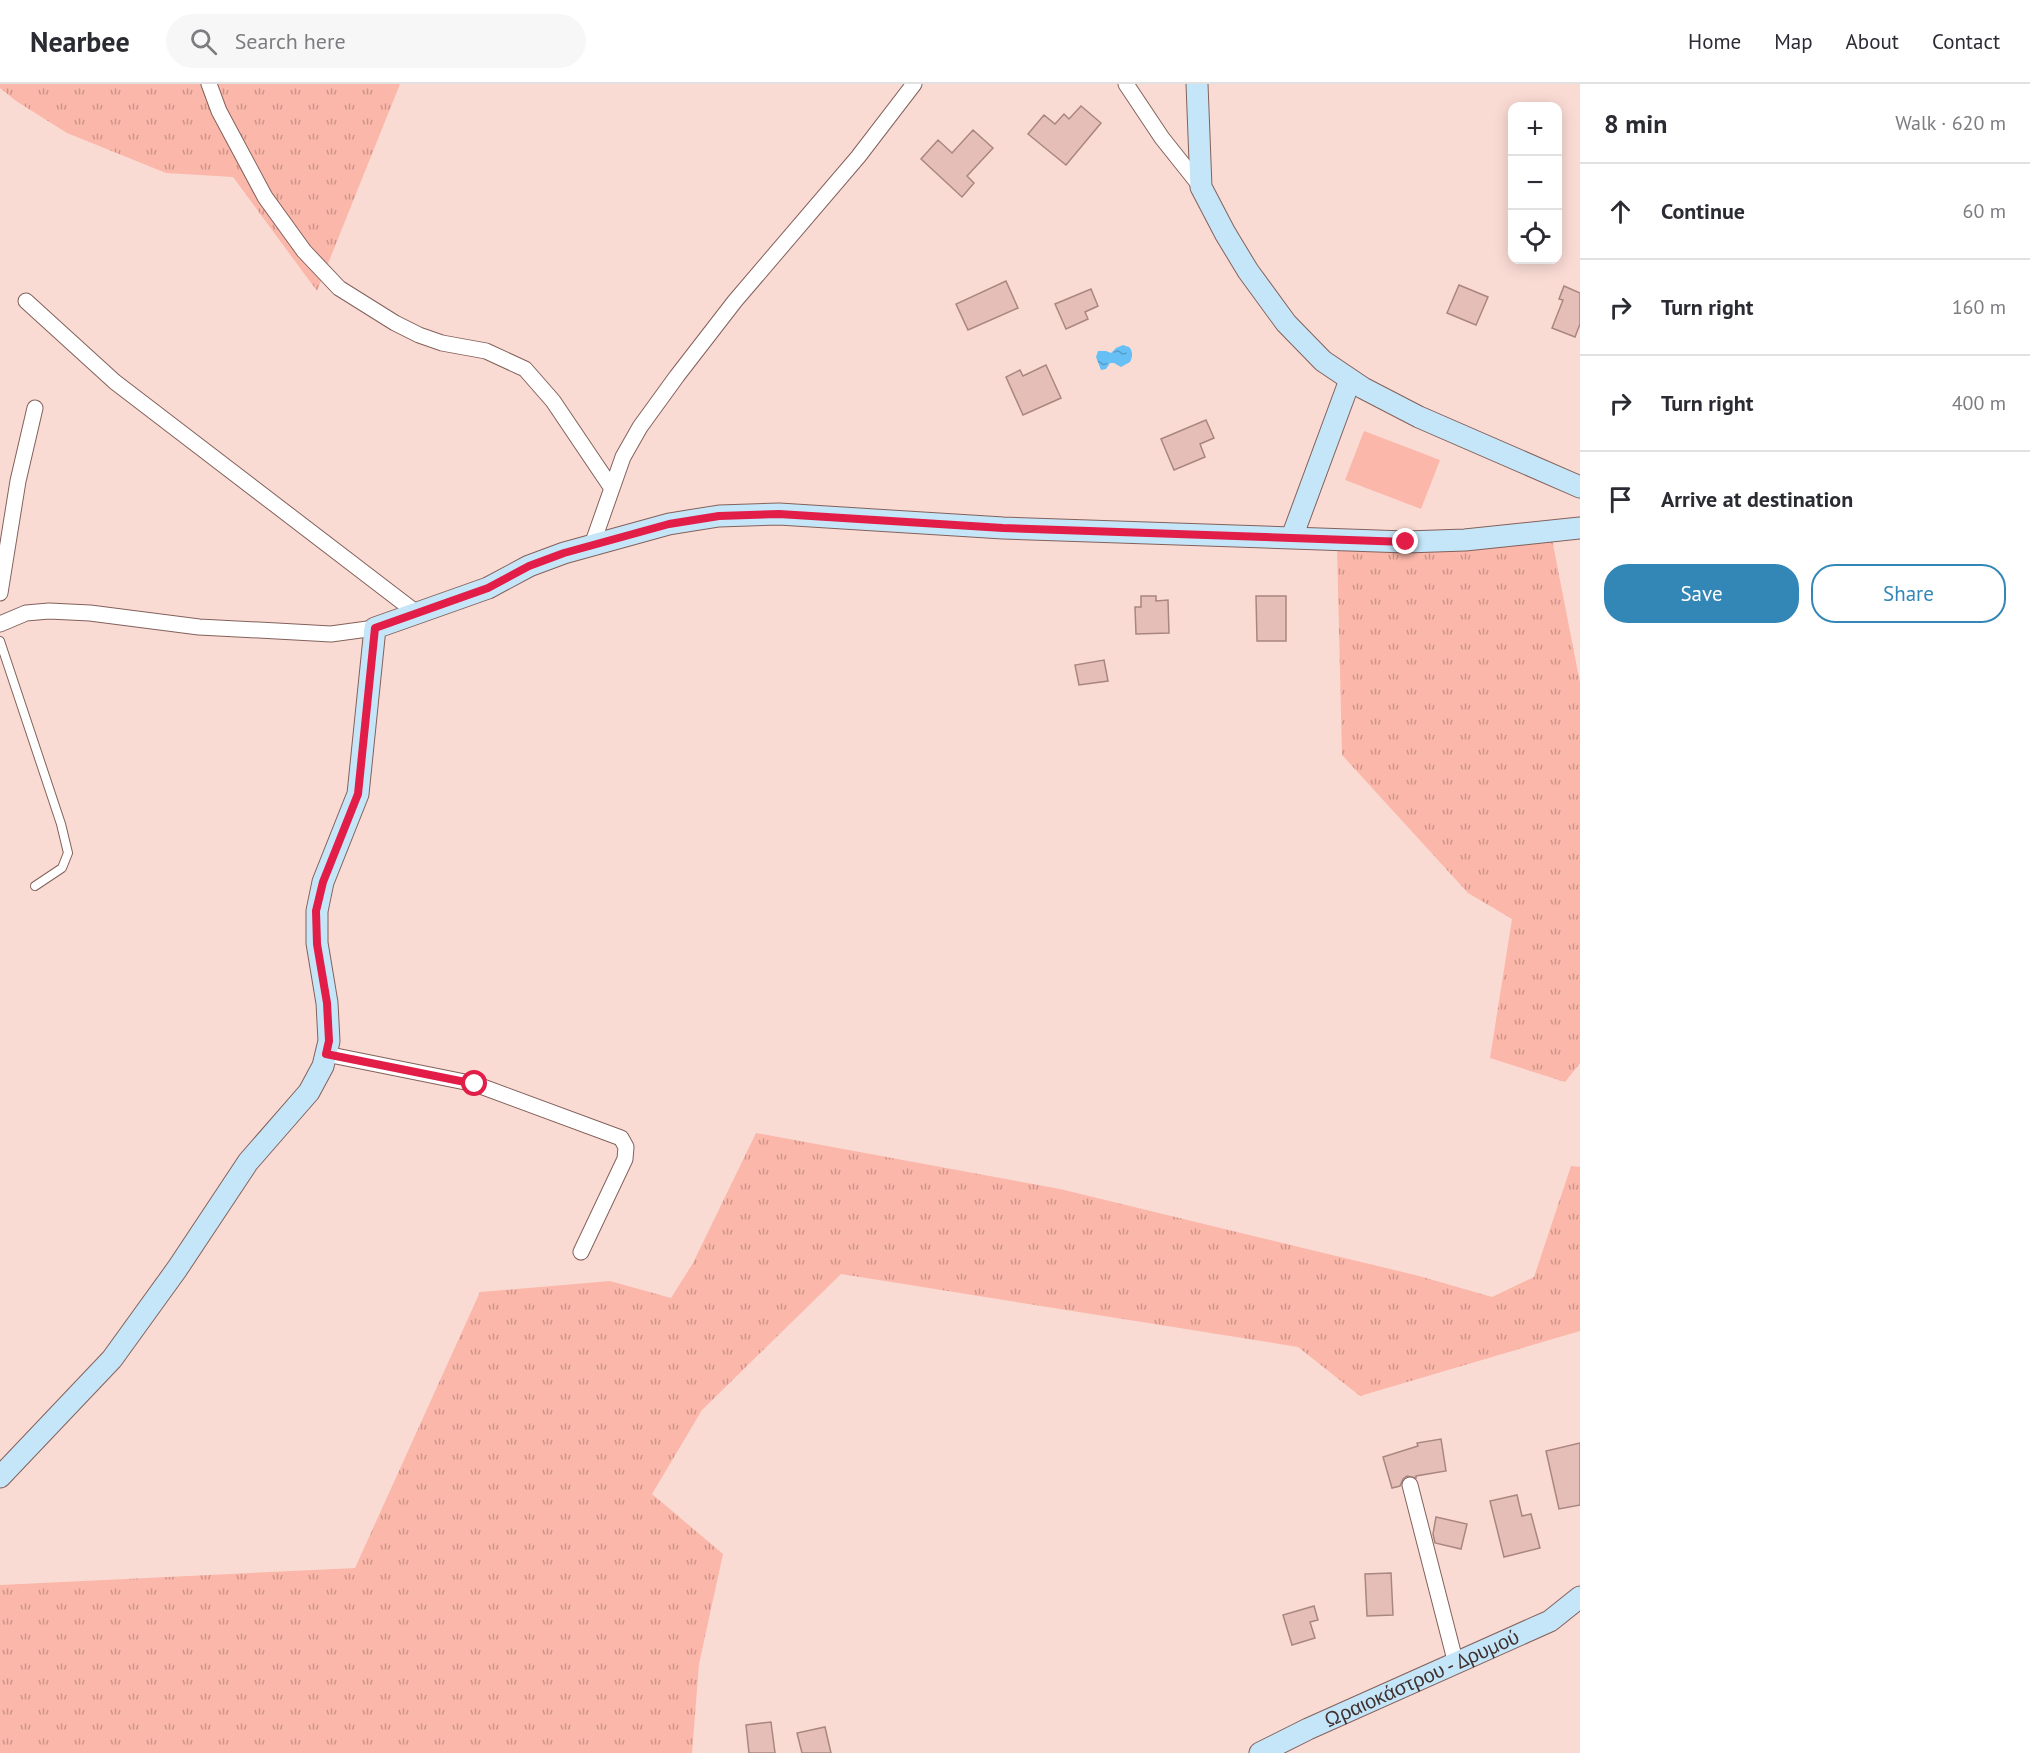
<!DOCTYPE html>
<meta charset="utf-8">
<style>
body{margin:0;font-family:"PT Sans",sans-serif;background:#f7f7f7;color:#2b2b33}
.controls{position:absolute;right:18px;top:18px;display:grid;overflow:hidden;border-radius:12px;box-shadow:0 3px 15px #0003}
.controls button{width:54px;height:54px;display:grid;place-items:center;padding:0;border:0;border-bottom:2px solid #e1e1e2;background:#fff;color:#2b2b33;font:30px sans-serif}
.stop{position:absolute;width:18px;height:18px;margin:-14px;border:4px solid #e11d48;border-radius:50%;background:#fff}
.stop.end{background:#e11d48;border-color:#fff;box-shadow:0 2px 6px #0008}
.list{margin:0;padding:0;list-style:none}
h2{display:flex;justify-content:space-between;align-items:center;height:78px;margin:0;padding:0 24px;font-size:26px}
h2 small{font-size:20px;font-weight:400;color:#7c7c81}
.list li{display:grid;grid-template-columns:39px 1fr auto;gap:18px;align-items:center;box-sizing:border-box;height:96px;padding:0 24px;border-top:2px solid #e1e1e2}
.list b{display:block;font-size:22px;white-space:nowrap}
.list em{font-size:20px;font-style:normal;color:#7c7c81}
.actions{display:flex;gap:12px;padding:18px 24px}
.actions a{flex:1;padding:14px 0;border:2px solid #3387b7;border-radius:24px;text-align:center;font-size:21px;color:#3387b7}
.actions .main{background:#3387b7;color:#fff}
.icon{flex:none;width:33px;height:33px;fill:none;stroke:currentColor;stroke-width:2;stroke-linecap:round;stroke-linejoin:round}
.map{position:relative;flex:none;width:1580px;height:1669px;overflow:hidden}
header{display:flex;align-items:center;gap:36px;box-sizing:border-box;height:84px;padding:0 30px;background:#fff;border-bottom:2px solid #e1e1e2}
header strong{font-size:28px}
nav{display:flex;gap:33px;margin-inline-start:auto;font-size:21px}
.search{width:420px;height:54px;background:#f7f7f7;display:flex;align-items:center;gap:15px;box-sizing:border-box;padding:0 21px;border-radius:33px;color:#7c7c81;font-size:22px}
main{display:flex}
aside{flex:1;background:#fff}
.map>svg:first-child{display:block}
</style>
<header>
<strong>Nearbee</strong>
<div class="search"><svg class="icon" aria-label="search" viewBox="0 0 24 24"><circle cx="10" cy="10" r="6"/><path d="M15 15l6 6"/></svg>Search here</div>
<nav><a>Home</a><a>Map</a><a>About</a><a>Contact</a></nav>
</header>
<main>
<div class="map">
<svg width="1580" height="1669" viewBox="0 0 1580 1669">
<defs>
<pattern id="grass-tufts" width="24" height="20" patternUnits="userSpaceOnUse" patternTransform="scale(1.5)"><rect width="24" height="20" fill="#fbb7a9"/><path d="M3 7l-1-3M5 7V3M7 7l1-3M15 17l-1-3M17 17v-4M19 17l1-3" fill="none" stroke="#cd958a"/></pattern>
<pattern id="water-ripples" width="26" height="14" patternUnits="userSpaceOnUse" patternTransform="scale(1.5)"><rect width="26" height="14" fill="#66bff5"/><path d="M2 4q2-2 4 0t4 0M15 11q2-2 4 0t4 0" fill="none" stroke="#559cc7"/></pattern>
</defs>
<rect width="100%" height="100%" fill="#fadbd4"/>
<path fill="url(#grass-tufts)" d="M 0,0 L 400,0 L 317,207 L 233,93 L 166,89 L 67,49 L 16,17 L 0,4 Z
M 1552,455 L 1580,599 L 1580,979 L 1565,998 L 1490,974 L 1512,835 L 1468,809 L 1342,671 L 1337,463 Z
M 756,1049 L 1060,1105 L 1419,1192 L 1492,1213 L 1534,1193 L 1571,1082 L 1580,1083 L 1580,1247 L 1360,1312 L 1298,1263 L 841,1190 L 702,1326 L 652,1410 L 723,1470 L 699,1580 L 692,1669 L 0,1669 L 0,1501 L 355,1484 L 480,1208 L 610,1197 L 671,1214 L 693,1179 Z"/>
<path fill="#fbb7a9" d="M 1364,347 L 1440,376 L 1421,425 L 1345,396 Z"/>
<path fill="url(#water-ripples)" d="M 1123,261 L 1129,263 C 1133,267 1133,273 1130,278 L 1121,283 L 1114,279 L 1110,279 L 1106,285 L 1101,286 L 1096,273 L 1098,267 L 1106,267 L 1111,269 L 1116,264 Z"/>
<path fill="#e5bfb7" stroke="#a9867f" stroke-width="1.5" d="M 1081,22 L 1101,39 L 1066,81 L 1028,50 L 1044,31 L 1055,40 L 1064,30 L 1069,35 Z
M 973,46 L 993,64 L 967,92 L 974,99 L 962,113 L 921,75 L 938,56 L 952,69 Z
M 1006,197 L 1018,224 L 968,246 L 956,220 Z
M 1459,201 L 1488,213 L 1476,241 L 1447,229 Z
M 1564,202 L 1580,209 L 1580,240 L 1575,253 L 1552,244 L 1563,216 L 1559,215 Z
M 1091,205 L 1098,222 L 1085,228 L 1088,235 L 1066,245 L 1055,220 Z
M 1046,281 L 1061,314 L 1023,331 L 1006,293 L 1020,286 L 1023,292 Z
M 1206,336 L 1214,354 L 1200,360 L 1205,373 L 1174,386 L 1161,355 Z
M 1141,512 L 1156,512 L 1156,517 L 1168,516 L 1169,549 L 1136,550 L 1135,523 L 1141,523 Z
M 1256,512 L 1286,512 L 1286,557 L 1257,557 Z
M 1104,576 L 1108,597 L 1079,601 L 1075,581 Z
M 1441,1355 L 1446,1387 L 1416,1392 L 1416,1394 L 1407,1392 L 1403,1395 L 1400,1402 L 1392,1404 L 1383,1373 L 1418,1362 L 1417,1359 Z
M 1580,1359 L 1580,1421 L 1559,1425 L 1546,1367 Z
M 1517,1411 L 1522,1432 L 1531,1430 L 1540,1464 L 1504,1473 L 1490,1417 Z
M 1436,1433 L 1467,1440 L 1461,1465 L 1435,1459 L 1433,1450 Z
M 1391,1489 L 1393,1531 L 1367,1532 L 1365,1490 Z
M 1314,1522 L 1318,1536 L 1310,1538 L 1315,1554 L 1292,1561 L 1283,1531 Z
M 771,1638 L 775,1669 L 749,1669 L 746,1641 Z
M 825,1643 L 831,1669 L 802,1669 L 797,1649 Z"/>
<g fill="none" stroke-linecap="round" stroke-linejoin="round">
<defs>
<path id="lane" d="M 0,557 L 61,740 L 68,769 L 62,784 L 35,802"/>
<path id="street" d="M 209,0 L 219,27 L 265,113 L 304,167 L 339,204 L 395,239 L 419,251 L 442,259 L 486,267 L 525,285 L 553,317 L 611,403
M 1126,0 L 1162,54 L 1201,103
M 26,217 L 115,298 L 418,530
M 592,461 L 623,373 L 640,343 L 677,292 L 735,217 L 858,73 L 914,0
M 0,509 L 18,397 L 35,324
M 0,540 L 26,529 L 49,527 L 90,529 L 199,543 L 277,547 L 331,550 L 375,544
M 326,970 L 475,1000 L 621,1054 L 626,1063 L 625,1075 L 581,1168
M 1410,1401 L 1456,1580"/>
<g id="secondary">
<path d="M 1197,0 L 1201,103 L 1225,149 L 1248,187 L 1286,239 L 1323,277 L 1363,304 L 1419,333 L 1580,403"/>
<path d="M 1292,453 L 1350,296"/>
<path d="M 0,1393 L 112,1275 L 177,1185 L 248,1078 L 309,1008 L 323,982 L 329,957 L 327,919 L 317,859 L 317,827 L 323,798 L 358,710 L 375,544 L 488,504 L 529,482 L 564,469 L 669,440 L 719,432 L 779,430 L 1003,444 L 1406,458 L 1465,456 L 1580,444"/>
<path id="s1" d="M 1260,1669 L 1308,1645 L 1550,1537 L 1580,1513"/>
</g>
</defs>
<use href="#lane" stroke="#83615b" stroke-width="10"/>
<use href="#street" stroke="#83615b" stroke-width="17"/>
<use href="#secondary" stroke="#83615b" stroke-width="23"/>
<use href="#lane" stroke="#fff" stroke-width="8"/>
<use href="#street" stroke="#fff" stroke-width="15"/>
<use href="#secondary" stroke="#c5e6f9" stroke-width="21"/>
</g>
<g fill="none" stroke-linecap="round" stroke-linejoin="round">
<path stroke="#e11d48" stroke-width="8" d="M 475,1000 L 326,970 L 329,957 L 327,919 L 317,860 L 316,827 L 323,798 L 358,710 L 375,544 L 488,504 L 529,482 L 564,469 L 669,440 L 719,432 L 779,430 L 1003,444 L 1406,458"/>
</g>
<g text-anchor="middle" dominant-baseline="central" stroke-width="4.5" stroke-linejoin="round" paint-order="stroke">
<g font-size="20" fill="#40312e" stroke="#fadbd4">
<text stroke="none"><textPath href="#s1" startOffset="178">Ωραιοκάστρου - Δρυμού</textPath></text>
</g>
</g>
</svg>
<div class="controls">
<button>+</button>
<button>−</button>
<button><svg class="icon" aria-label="locate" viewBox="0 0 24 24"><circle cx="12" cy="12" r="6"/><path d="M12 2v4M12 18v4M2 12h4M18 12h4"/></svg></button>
</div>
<div class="stop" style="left:475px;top:1000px"></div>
<div class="stop end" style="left:1406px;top:458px"></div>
</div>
<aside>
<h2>8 min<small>Walk · 620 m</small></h2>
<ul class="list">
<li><svg class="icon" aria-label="ahead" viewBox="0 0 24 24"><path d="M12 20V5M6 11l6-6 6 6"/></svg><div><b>Continue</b></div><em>60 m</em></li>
<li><svg class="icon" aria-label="right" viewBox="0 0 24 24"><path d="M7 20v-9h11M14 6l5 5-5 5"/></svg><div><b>Turn right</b></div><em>160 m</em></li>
<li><svg class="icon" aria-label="right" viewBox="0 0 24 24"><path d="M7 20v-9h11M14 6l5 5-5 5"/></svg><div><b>Turn right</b></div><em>400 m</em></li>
<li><svg class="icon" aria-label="arrive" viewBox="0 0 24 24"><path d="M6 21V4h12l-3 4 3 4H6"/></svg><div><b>Arrive at destination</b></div></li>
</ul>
<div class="actions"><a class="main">Save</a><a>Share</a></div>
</aside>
</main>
